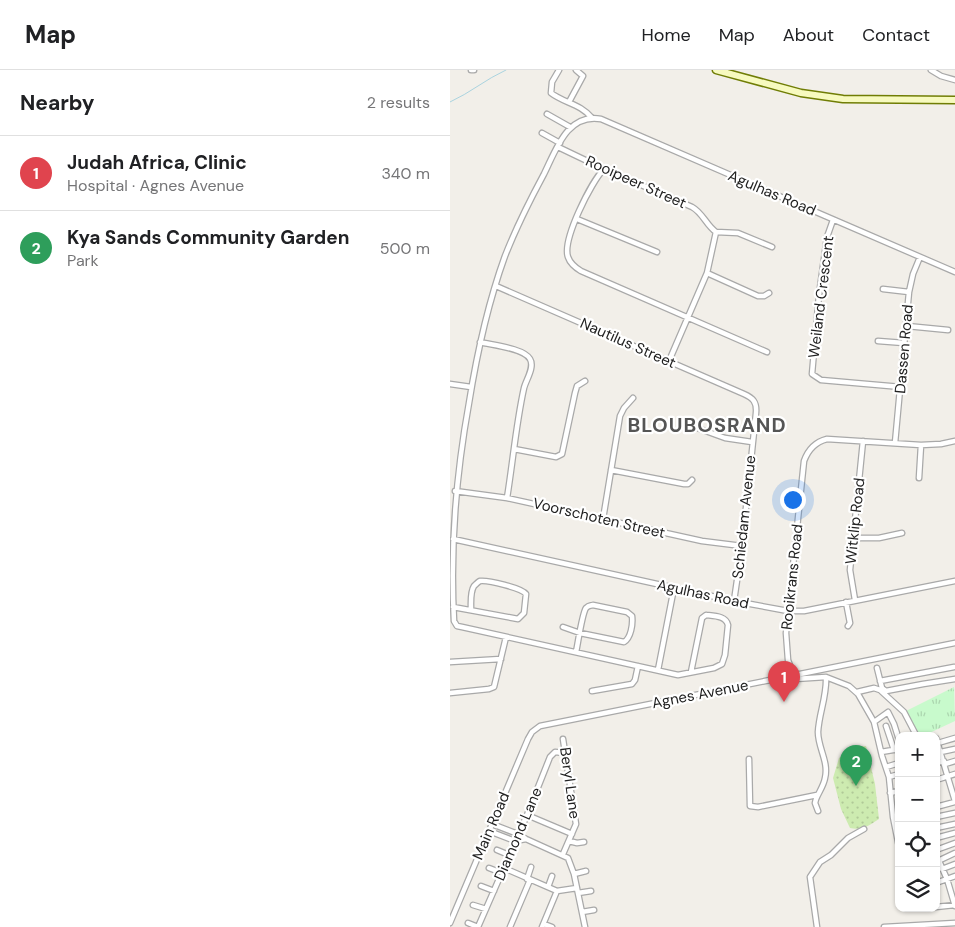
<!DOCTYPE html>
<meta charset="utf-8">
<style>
body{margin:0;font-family:"DM Sans",sans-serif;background:#f6f6f6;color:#202124}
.controls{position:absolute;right:15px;bottom:15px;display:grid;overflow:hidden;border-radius:10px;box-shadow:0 1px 4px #0004}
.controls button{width:45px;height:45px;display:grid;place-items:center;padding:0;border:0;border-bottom:1px solid #e0e0e0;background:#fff;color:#202124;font:25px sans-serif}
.you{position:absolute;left:342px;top:429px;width:18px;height:18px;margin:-12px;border:4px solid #fff;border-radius:50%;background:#1a73e8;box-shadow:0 0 0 8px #1a73e833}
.badge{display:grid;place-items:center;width:32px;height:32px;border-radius:50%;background:#d40000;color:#fff;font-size:16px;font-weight:700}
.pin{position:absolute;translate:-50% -41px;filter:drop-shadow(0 1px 2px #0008)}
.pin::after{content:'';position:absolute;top:26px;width:18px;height:15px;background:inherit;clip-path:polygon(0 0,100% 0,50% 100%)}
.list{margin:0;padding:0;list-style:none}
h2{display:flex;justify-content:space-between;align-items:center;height:65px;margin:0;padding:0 20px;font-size:21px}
h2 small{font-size:16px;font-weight:400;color:#757577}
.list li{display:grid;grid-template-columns:32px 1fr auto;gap:15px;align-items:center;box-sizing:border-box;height:75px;padding:0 20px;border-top:1px solid #e0e0e0}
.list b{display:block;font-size:19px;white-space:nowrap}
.list p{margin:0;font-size:16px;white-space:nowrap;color:#757577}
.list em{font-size:16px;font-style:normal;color:#757577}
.icon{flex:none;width:28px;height:28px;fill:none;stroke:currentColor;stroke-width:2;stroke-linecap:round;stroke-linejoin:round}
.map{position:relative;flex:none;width:505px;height:857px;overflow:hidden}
header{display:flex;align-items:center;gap:30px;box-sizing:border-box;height:70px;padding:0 25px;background:#fff;border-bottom:1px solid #e0e0e0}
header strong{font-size:24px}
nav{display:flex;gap:28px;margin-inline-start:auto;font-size:18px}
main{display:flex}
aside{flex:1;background:#fff}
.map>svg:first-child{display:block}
</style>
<header>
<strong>Map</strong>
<nav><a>Home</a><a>Map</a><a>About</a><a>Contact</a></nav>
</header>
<main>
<aside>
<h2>Nearby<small>2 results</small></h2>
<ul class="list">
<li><span class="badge" style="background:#e0444e">1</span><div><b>Judah Africa, Clinic</b><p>Hospital · Agnes Avenue</p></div><em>340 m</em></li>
<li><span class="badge" style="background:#2e9e5b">2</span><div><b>Kya Sands Community Garden</b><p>Park</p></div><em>500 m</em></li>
</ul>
</aside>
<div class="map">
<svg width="505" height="857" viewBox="0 0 505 857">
<defs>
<pattern id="park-tufts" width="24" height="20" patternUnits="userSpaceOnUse" patternTransform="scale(1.25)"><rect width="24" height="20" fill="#c8facc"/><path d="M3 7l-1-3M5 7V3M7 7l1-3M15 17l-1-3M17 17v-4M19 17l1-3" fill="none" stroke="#acd6af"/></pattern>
<pattern id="garden-dots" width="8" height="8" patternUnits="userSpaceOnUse" patternTransform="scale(1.25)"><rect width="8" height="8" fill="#cdebb0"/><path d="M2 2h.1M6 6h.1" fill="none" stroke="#b0c997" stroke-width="1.8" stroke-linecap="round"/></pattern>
</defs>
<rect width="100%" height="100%" fill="#f2efe9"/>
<path fill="url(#park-tufts)" d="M 504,617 L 505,651 L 473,666 L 467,666 L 456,641 Z"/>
<path fill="url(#garden-dots)" d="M 416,676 L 425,714 L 429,749 C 420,755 412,761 400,758 L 391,739 L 383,708 L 389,688 L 404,677 Z"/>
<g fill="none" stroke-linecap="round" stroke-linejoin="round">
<path stroke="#aad3df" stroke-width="1" d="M 0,32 C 20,23 36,9 56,0"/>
<defs>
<path id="minor" d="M 21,0 L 24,0
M 109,0 L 102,12 L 101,23 C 114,33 131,34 142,48
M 481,0 L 491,6 L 505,10
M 119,32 L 133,6 L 126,0
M 97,44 L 120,57
M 92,63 L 110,73
M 108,77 L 154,99 L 242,137 C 253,143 256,155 266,162 L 257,203 L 219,291
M 154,99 C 141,112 112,170 118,187 C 120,193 126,198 131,201 L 317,282
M 127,149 L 207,182
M 383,150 L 377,167 L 369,225 L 362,304 L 371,310 L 451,317
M 266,162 L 288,163 L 322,177
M 257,203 L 308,226 L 314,226 L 319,223
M 46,216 L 294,324 C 303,328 307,332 306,343 L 292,476 L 284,531
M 433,219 L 459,222
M 457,256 L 498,260
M 428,271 L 454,273
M 30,272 C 41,275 74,278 80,289 C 85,297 76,310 74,318 C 66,354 63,391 57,428
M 0,314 L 21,317
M 239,355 L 275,368 L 302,372
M 445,373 L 459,222 L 463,204 L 470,187
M 64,379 L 106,387 L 112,384 L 125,323 L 127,316 L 135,311
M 161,400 L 234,414 L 238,414 L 242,410
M 469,408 L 471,375
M 5,421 L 57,428 L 252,471 L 292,476
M 153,449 L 170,346 L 174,338 L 183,328
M 403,468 L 429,468 L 452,463
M 3,469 L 284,531 L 338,541 L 354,541 L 505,511
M 405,530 L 400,500 L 413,371
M 396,532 L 400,553 L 398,556
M 3,537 L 68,549 L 74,543 L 76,524 C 72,518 38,510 30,511 C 28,512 26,514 24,516 C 20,522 21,532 21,540
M 113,557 L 130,563 L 174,572 C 181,568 183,554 182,546 L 177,542 L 143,535 C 140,536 139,535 136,538 C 132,544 128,573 126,582
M 0,592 L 51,589
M 427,598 L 432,618 L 436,621 L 473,614 L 505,609
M 208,600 L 224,518
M 241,602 L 252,548 L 256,545 C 265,546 276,546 278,555 L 275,585 L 272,594 L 264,598 L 228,605 L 12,557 L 7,556 L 4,551 C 0,478 6,405 19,333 C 27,283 38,233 55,186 C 66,158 80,130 94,104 C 106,80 117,43 151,49 L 505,202
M 430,611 L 504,597
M 142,621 L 182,614 L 185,610 L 188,596
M 407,622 L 424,618 L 430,620 L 454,642 L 465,663
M 0,623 L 39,619 L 44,617 L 56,567
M 424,652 L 438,642 L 444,654 L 449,670
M 436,656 L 444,680
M 486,668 L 505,731
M 488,673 L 505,668
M 431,682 L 449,679
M 486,683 L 505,679
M 299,689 L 300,736 L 308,737 L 367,725
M 486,693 L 494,691
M 495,694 L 505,691
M 436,697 L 449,693
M 439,707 L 449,704
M 486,710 L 505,704
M 440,723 L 449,721
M 486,737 L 505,732
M 368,741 L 365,733 L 366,729 C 369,722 374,715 375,708 C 379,692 368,678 368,662 C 369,643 377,626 376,607
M 77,745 L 122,764
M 486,747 L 505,743
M 42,754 L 68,764 L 76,769 L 118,788 L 124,804 L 135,857
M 486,758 L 505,754
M 39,761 L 65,771 L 76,769
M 486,768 L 505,763
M 119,771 L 127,773 L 134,772
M 449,777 L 443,747 L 439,707 L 432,686 L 424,652 L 408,624 L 399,616 L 376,607 L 345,609 L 338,590 L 336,563 L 354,391 C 358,380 365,372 377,369 L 471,375 L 491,374 L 505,371
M 47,780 L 59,785
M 486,780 L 505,773
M 113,784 L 126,754 L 113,669
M 488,791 L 505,783
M 489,791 L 497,809 L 505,836
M 39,798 L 52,803
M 54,798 L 107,821 L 127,818
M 492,799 L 505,794
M 124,804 L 136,801
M 77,809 L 81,797
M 486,813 L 505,806
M 31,816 L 44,821
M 98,817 L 102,806
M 128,823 L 141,821
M 23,835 L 36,839
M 486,837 L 505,835
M 457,838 L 467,838
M 132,842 L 144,840
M 0,853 L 78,669 L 82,662 L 90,656 L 505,573
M 18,853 L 28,857
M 94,854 L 102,857
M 28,857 L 77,745 L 100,687 L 105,682 L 115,683
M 60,857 L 80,810
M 92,857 L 107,821
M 367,857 L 360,807 L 370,792 L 381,785 L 398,768 L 414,759
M 434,857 L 505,853"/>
<path id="secondary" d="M 266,0 L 351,23 L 393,29 L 505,30"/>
</defs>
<use href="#minor" stroke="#a9a9a9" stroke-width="7"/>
<use href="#secondary" stroke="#707d05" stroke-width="9"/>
<use href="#minor" stroke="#fff" stroke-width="4.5"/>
<use href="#secondary" stroke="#f7fabf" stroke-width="6"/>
</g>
<g text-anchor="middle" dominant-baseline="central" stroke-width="4.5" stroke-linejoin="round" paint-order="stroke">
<g font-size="15" fill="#222" stroke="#fff">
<text transform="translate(186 112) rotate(24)">Rooipeer Street</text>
<text transform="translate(322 123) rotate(23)">Agulhas Road</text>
<text transform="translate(371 227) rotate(-83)">Weiland Crescent</text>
<text transform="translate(178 273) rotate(24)">Nautilus Street</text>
<text transform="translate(454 279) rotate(-85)">Dassen Road</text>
<text transform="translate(294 447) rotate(-84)">Schiedam Avenue</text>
<text transform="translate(149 448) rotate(13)">Voorschoten Street</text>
<text transform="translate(405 451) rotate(-84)">Witklip Road</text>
<text transform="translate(342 507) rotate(-84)">Rooikrans Road</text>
<text transform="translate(253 524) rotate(12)">Agulhas Road</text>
<text transform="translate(250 624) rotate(-11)">Agnes Avenue</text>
<text transform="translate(120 713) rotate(82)">Beryl Lane</text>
<text transform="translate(41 756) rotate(-67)">Main Road</text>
<text transform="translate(68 764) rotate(-67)">Diamond Lane</text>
</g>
<g font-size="20" font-weight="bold" letter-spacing="1" fill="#555" stroke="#fff">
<text x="257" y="355">BLOUBOSRAND</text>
</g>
</g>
</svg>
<div class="controls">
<button>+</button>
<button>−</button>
<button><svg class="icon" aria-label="locate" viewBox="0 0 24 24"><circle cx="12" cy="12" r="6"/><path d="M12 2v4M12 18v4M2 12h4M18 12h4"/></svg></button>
<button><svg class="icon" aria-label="layers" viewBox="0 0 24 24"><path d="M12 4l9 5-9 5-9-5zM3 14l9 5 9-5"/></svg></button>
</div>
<div class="you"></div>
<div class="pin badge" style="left:334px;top:632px;background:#e0444e">1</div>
<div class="pin badge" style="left:406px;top:716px;background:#2e9e5b">2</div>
</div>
</main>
